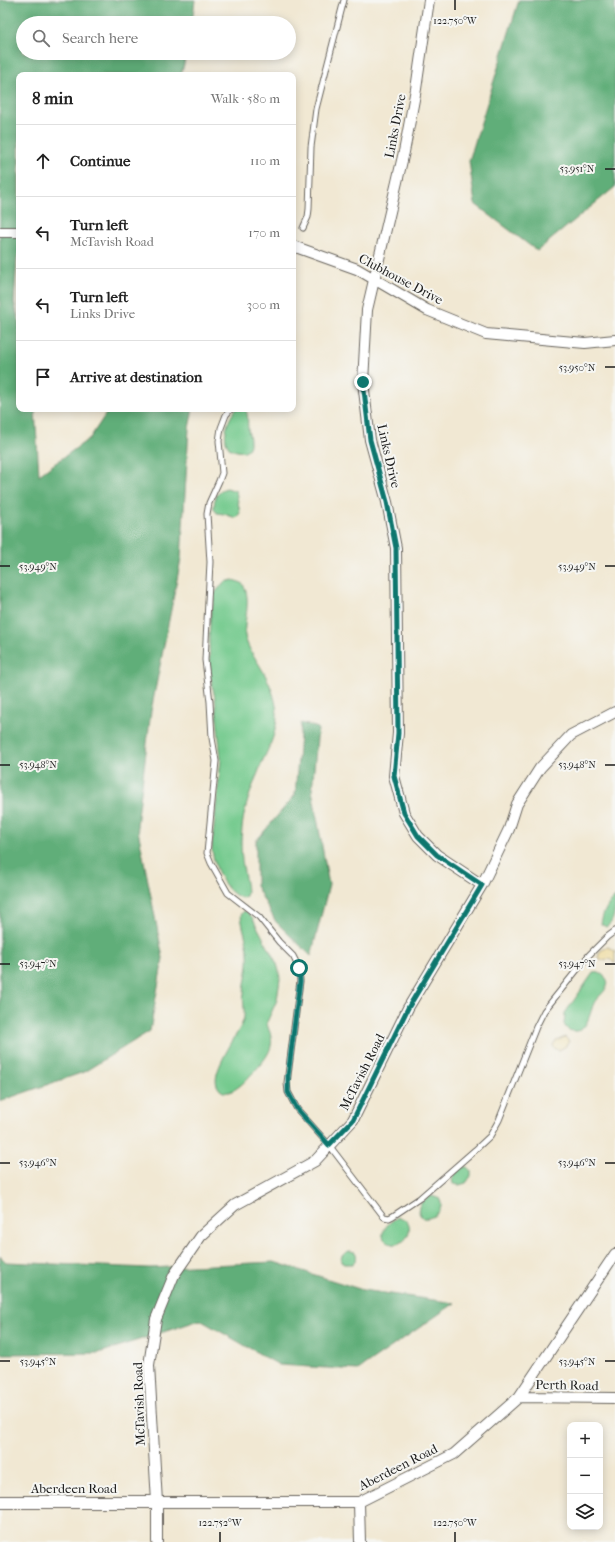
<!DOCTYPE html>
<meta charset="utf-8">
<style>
body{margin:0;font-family:"IM FELL French Canon",serif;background:#f2f2f2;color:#222}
.controls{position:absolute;right:12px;bottom:12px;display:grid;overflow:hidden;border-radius:8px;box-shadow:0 2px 10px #0003}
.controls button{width:36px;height:36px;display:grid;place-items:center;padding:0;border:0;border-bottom:1px solid #e0e0e0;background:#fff;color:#222;font:20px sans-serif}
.stop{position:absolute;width:12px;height:12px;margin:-9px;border:3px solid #0f766e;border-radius:50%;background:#fff}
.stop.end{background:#0f766e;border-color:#fff;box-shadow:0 1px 4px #0008}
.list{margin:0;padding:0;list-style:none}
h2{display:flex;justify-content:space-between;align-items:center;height:52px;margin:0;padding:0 16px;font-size:17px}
h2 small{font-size:13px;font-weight:400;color:#767676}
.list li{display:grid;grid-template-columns:26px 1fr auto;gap:12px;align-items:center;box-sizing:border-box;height:72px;padding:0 16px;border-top:1px solid #e0e0e0}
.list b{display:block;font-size:15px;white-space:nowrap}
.list p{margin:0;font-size:13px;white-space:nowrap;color:#767676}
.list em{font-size:13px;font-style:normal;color:#767676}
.icon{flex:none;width:22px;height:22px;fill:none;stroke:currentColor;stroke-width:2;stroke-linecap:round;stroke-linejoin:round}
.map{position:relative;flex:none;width:615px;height:1542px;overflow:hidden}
.search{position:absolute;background:#fff;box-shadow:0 2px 10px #0003;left:16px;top:16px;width:280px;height:44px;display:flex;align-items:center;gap:10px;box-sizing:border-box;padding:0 14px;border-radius:22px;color:#767676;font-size:15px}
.panel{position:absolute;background:#fff;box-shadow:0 2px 10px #0003;left:16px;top:72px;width:280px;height:340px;border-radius:8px}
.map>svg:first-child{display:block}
</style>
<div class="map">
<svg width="615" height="1542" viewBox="0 0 615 1542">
<rect width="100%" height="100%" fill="#f6f6f2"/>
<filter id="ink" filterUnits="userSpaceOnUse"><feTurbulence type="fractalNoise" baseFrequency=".025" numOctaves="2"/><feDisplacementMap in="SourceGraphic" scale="8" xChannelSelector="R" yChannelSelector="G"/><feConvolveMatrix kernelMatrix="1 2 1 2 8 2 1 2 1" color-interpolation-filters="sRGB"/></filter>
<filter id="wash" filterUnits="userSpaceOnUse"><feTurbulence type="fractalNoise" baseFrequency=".012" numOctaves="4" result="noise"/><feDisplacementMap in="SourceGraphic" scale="16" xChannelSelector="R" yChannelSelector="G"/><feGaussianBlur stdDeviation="0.9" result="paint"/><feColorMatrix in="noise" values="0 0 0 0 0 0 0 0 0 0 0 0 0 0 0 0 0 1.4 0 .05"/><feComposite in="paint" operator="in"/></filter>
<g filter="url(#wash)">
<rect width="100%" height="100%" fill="#f1e8d3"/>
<path fill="#75ca8e" stroke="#487355" d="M 236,409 L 245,409 C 249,415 247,421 248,428 C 248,432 250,436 250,441 C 251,454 238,453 229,448 C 221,437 228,419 236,409 Z
M 227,488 L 236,491 L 240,513 L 236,518 L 224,514 L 217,513 L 214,509 C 214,499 216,490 227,488 Z
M 233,580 L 242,583 C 253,599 243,619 245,636 C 247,647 255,657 260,666 C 269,680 276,698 277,714 C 277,731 270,746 263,760 C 256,778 248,796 244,815 C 241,829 240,852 243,866 C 244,875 247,884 247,893 L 246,896 L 242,898 C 224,893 212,863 212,846 L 221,759 L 215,698 L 210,675 L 209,637 L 211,613 L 215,593 L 224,582 Z
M 615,897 C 615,908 615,923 606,927 L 601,924 C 602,914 608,904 615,897 Z
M 244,911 L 246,911 L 252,917 L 277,964 L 279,971 L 280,979 L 277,1000 L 267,1022 C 267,1027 270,1031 271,1036 C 275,1052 258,1067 249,1077 C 242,1085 224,1102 217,1085 C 211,1071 238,1035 243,1021 C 246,1012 242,1002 244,993 C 245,979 249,969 248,954 C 248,941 242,928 241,915 Z
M 593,973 C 598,972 601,973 605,977 C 614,987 598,995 594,1003 C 590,1012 587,1033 574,1031 C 569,1031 566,1029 564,1024 L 565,1013 Z
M 460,1167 L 467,1167 L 471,1171 L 471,1176 L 466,1183 L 459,1185 L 453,1184 L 452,1179 Z
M 432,1196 L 440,1199 C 445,1210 433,1220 423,1218 C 413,1210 422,1198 432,1196 Z
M 398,1217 C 420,1221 406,1251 389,1243 C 374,1235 390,1221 398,1217 Z
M 350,1251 L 355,1252 C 358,1257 356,1260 352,1264 L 344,1264 L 341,1262 C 340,1256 345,1252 350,1251 Z"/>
<path fill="#60ae79" stroke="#3e654a" d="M 0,0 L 195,0 L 192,23 L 23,23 L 23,53 L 187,53 L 181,75 L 19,75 L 19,255 L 17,257 L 14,302 L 19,322 L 19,409 L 35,409 L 39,475 L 90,438 L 109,409 L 193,409 L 189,428 L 181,559 L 151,711 L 137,825 L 163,958 L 150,1031 L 84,1072 L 0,1101 Z
M 519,0 L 615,0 L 615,187 L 537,251 L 475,204 L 469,161 Z
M 301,723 L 318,728 L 312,790 L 329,885 L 311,956 L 276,922 L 256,886 L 256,841 L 295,795 Z
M 0,1256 L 6,1262 L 149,1268 L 274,1262 L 363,1290 L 455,1303 L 358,1370 L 279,1365 L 200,1320 L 99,1353 L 0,1354 Z"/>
<path fill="#eeda9e" stroke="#857b5d" d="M 608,947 L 615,951 L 615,964 L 610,959 L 602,960 L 598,957 L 600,951 Z
M 565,1037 L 569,1041 L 566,1046 L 559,1050 L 554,1048 L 553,1045 L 556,1041 Z"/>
</g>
<g filter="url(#ink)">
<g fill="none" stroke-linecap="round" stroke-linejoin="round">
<defs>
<path id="service" d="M 303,228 L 308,217 L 309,209 L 311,147 L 316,109 L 344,0
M 231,409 L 226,415 L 221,428 L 219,441 L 222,473 L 219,481 L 209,503 L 207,514 L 210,562 L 205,660 L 210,702 L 212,738 L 216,761 L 207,853 L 211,863 L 228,893 L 259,917 L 279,942 L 293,956 L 299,968 L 300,981 L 287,1083 L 288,1092 L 297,1109 L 329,1145 L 384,1217 L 389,1218 L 393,1216 L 420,1198 L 475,1150 L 490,1136 L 499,1120 L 536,1027 L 544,1011 L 589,955 L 607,937 L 615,931"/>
<path id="minor" d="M 429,0 L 416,89 L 404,152 L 367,310 L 363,382 L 370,440 L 387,502 L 396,548 L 398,733 L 394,776 L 404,813 L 418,836 L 437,855 L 482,885
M 0,232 L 19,232
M 293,246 L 357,269 L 427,310 L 486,334 L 585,343 L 615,340
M 519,1397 L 615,1398
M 157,1502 L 359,1502 L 454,1454 L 519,1397 L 615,1254
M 359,1502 L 360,1542
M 157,1542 L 157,1502 L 149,1365 L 156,1319 L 174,1275 L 201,1236 L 235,1205 L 315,1161 L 353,1120 L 408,1008 L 482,885 L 509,829 L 517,804 L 540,768 L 571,735 L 615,712"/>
<path id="tertiary" d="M 0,1502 L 157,1502"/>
</defs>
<use href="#service" stroke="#67635c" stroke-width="7"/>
<use href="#minor" stroke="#67635c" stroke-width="12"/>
<use href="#tertiary" stroke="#67635c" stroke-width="14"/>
<use href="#service" stroke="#fff" stroke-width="5"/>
<use href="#minor" stroke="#fff" stroke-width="10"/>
<use href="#tertiary" stroke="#fff" stroke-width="12"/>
</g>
</g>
<g fill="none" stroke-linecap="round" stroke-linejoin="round" filter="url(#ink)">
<path stroke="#0f766e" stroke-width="5" d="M 299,968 L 300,981 L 288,1076 L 288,1092 L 297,1109 L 329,1145 L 353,1120 L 408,1008 L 482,885 L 437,855 L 418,836 L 404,813 L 394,776 L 398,733 L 396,548 L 387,502 L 370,440 L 363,382"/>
</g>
<path fill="none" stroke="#1c1c1c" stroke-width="1.5" d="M 455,0 L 455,10M 605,169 L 615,169M 605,367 L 615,367M 0,566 L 10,566M 605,566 L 615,566M 0,765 L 10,765M 605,765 L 615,765M 0,964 L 10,964M 605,964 L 615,964M 0,1163 L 10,1163M 605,1163 L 615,1163M 0,1361 L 10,1361M 605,1361 L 615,1361M 220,1532 L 220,1542M 455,1532 L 455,1542"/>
<g text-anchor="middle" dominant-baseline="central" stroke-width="4" stroke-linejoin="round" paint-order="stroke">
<g font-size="13" fill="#1c1c1c" stroke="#f6f6f2">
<text transform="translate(395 126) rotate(-79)">Links Drive</text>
<text transform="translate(401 279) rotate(28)">Clubhouse Drive</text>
<text transform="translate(389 456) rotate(77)">Links Drive</text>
<text transform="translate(362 1072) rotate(-63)">McTavish Road</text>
<text transform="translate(567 1385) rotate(1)">Perth Road</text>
<text transform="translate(139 1404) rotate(-92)">McTavish Road</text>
<text transform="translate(398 1467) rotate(-27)">Aberdeen Road</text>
<text x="74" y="1488">Aberdeen Road</text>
</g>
</g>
<g font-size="10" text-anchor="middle" fill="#1c1c1c" stroke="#f6f6f2" stroke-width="4" stroke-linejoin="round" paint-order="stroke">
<text x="455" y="24">122.750°W</text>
<text x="577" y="172">53.951°N</text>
<text x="577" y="371">53.950°N</text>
<text x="38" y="570">53.949°N</text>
<text x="577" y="570">53.949°N</text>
<text x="38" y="768">53.948°N</text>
<text x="577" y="768">53.948°N</text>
<text x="38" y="967">53.947°N</text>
<text x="577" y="967">53.947°N</text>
<text x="38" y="1166">53.946°N</text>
<text x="577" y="1166">53.946°N</text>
<text x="38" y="1365">53.945°N</text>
<text x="577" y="1365">53.945°N</text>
<text x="220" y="1526">122.752°W</text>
<text x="455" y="1526">122.750°W</text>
</g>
</svg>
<div class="controls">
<button>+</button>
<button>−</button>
<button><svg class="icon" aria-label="layers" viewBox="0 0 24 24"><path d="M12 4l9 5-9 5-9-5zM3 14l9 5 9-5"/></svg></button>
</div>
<div class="stop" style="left:299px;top:968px"></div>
<div class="stop end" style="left:363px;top:382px"></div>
<div class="search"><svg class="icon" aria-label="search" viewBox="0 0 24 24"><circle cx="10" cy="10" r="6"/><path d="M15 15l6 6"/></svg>Search here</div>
<section class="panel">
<h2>8 min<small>Walk · 580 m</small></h2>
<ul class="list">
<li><svg class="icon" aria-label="ahead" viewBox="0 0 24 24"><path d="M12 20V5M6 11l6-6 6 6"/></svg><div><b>Continue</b></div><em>110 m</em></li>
<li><svg class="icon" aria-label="left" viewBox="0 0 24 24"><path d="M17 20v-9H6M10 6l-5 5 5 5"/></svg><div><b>Turn left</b><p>McTavish Road</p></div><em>170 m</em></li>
<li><svg class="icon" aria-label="left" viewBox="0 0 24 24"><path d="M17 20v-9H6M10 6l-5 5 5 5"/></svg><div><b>Turn left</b><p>Links Drive</p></div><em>300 m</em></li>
<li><svg class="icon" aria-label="arrive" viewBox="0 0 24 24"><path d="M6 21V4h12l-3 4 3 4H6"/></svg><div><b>Arrive at destination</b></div></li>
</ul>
</section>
</div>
